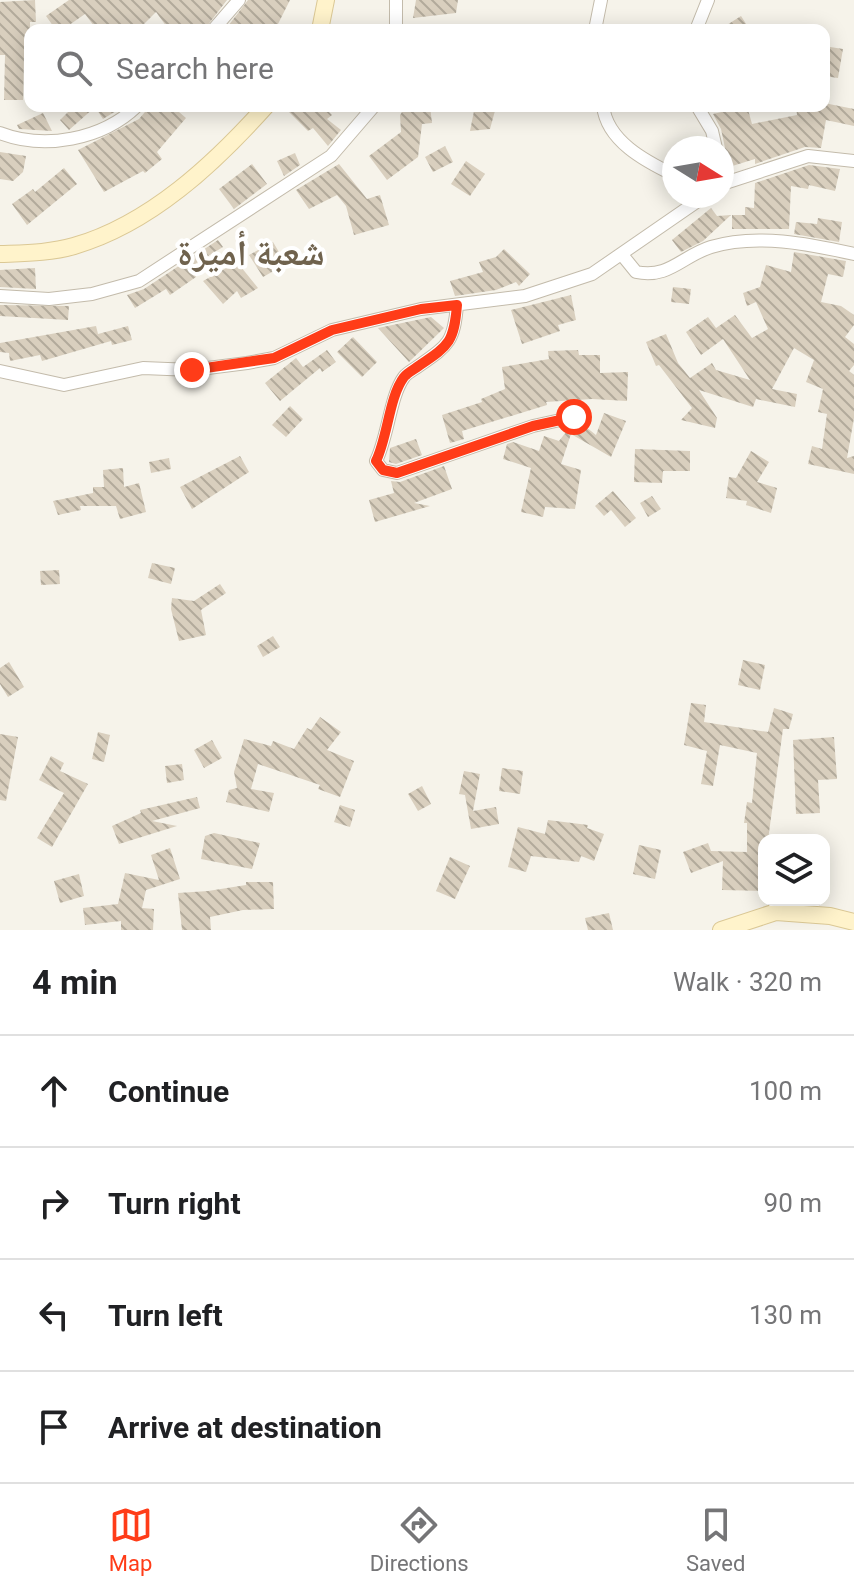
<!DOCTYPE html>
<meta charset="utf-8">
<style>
body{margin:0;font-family:Roboto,"Noto Naskh Arabic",sans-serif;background:#f6f6f6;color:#202124}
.controls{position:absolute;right:24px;bottom:24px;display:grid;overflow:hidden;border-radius:16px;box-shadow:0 4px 20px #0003}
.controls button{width:72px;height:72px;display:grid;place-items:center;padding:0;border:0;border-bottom:2px solid #e0e0e0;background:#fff;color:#202124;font:40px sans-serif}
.compass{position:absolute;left:662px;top:136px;width:72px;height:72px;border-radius:50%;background:#fff;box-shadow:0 4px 20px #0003;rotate:101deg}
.stop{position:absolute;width:24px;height:24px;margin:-18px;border:6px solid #ff3c18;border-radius:50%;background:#fff}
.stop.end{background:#ff3c18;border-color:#fff;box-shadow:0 2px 8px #0008}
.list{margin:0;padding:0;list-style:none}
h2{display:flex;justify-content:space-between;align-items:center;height:104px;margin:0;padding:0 32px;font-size:34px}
h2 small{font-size:26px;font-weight:400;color:#757577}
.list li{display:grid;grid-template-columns:52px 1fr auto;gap:24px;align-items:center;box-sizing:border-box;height:112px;padding:0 32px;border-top:2px solid #e0e0e0}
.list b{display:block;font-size:30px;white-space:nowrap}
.list em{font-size:26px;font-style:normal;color:#757577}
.icon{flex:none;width:44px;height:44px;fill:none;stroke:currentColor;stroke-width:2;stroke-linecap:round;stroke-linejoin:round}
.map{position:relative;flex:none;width:854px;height:930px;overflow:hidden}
.search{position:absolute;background:#fff;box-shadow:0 4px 20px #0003;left:24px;right:24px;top:24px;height:88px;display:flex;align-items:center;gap:20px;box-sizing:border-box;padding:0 28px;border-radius:16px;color:#757577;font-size:30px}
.sheet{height:552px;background:#fff}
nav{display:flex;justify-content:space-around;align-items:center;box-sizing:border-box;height:112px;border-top:2px solid #e0e0e0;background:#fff;font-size:22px;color:#757577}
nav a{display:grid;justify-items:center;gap:4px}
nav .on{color:#ff3c18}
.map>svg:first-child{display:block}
</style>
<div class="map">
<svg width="854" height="930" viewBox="0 0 854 930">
<defs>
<pattern id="building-back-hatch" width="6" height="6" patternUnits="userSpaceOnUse" patternTransform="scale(2)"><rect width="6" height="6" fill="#d9cfbe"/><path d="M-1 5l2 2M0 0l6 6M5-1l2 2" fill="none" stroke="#b2aa9b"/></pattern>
</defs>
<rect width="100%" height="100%" fill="#f6f3ea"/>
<path fill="url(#building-back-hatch)" d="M 35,0 L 36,22 L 30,22 L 30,56 L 24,56 L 23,100 L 4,100 L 5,55 L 0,55 L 0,2 Z
M 69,0 L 227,0 L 204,30 L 169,30 L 156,12 L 138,30 L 97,30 L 85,14 L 62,30 L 56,30 L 46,16 Z
M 248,0 L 290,0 L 275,30 L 225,30 Z
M 416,0 L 458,0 L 456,13 L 413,18 Z
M 741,16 L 750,30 L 719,30 Z
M 824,46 L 843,49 L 838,78 L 824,76 Z
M 824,103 L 854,109 L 854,126 L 826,120 L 821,148 L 805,147 L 755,164 L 755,159 L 729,167 L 721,129 L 713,114 L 747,106 L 752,124 L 797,115 L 796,106 L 824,106 Z
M 74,106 L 120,106 L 121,108 L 103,119 L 95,107 L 69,130 L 60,120 Z
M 150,106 L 172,106 L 186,118 L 157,152 L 162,159 L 145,173 L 143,171 L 104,192 L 78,150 L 139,119 Z
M 283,106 L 323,106 L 332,115 L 327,119 L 341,130 L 328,146 L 313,128 L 308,131 Z
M 406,106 L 430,106 L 432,123 L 422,124 L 418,157 L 387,180 L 369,156 L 401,132 L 400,115 Z
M 496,107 L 490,129 L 470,131 L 474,111 Z
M 43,113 L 52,131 L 19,129 L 17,125 Z
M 445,146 L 453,162 L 433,172 L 425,157 Z
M 0,152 L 26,156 L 23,172 L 13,181 L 0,179 Z
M 295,153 L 300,165 L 284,176 L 277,161 Z
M 466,161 L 485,174 L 470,196 L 451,184 Z
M 252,164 L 267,184 L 234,209 L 219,189 Z
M 339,164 L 367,199 L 380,195 L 389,225 L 354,235 L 346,206 L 337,195 L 309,209 L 296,190 Z
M 809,165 L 840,169 L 835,191 L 809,185 L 808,189 L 791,186 L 789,229 L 732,229 L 732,215 L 745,215 L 745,207 L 754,208 L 755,183 Z
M 64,168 L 77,184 L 27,225 L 12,204 L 33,189 L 35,192 Z
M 711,208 L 717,216 L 731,215 L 703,241 L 681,252 L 672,240 Z
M 818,218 L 842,222 L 839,242 L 794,234 L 796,222 L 817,224 Z
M 218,240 L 223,247 L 190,267 L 196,277 L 170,295 L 166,289 L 135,308 L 127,295 L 144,289 Z
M 273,242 L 286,264 L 263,277 L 249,255 Z
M 504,249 L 530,274 L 519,286 L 516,282 L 496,290 L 455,296 L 450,281 L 483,272 L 479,262 L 496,257 Z
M 794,252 L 846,261 L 843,277 L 828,274 L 821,302 L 841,306 L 854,315 L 854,325 L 845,337 L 854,344 L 854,365 L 849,371 L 854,375 L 854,418 L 847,458 L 854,456 L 854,474 L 808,464 L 812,446 L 822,449 L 827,414 L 818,412 L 823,389 L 806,382 L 814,360 L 794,348 L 772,389 L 797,394 L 795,407 L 756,399 L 753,407 L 699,390 L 717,418 L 715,428 L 681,420 L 692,408 L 659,365 L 656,366 L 646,342 L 666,334 L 678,363 L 690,378 L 712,363 L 716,370 L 750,380 L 723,339 L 701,355 L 686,332 L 708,317 L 716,328 L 735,315 L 752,338 L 768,329 L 756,302 L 747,306 L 743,293 L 760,287 L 766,265 L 791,272 Z
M 237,262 L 258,288 L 241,298 L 237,291 L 223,304 L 203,281 Z
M 35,268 L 36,289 L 0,287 L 0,270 Z
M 673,287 L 691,289 L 689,304 L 671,302 Z
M 571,295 L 576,320 L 558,325 L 560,331 L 522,344 L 511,310 Z
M 0,305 L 69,306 L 68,320 L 0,316 Z
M 431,317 L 444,328 L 409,362 L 378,328 Z
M 96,326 L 98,334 L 128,326 L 132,340 L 112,345 L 111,341 L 42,361 L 40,355 L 10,361 L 9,353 L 0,352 L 0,343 Z
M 353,337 L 377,362 L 362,377 L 337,352 Z
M 327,350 L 336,362 L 322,372 L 320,368 L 280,401 L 265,383 L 296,358 L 303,367 Z
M 578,350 L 579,355 L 600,355 L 600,373 L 628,372 L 627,401 L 592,399 L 546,402 L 547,405 L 462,431 L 464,439 L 450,443 L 442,415 L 482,402 L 481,399 L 505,389 L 502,367 L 549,359 L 548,351 Z
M 290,406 L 303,419 L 286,437 L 272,425 Z
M 604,413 L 626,421 L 611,457 L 571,434 L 561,464 L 581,470 L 575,509 L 545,507 L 543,517 L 521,512 L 531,468 L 503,459 L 507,444 L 513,442 L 539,451 L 544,436 L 559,441 L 570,427 L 581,423 L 596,435 Z
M 416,439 L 422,455 L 396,464 L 389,462 L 390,448 Z
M 635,449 L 690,451 L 690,471 L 663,471 L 662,483 L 634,482 Z
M 751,451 L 769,462 L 757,482 L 777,488 L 771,513 L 746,505 L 747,501 L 726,498 L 729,477 L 736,478 Z
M 240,456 L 249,472 L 192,509 L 180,487 Z
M 169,458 L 171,469 L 151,473 L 149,462 Z
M 444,466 L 452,489 L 414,503 L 430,506 L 375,522 L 369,500 L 394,493 L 391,481 L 400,482 Z
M 123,468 L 124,487 L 139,483 L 146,512 L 120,519 L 116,506 L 80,506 L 81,510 L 58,515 L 53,501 L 93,493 L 93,487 L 104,487 L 103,470 Z
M 613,491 L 636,518 L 625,527 L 611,510 L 604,516 L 595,506 Z
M 652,496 L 661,509 L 648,517 L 640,503 Z
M 152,563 L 175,568 L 171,584 L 148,578 Z
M 59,570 L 60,584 L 41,585 L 40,571 Z
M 220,584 L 226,593 L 201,610 L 206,635 L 179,641 L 171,609 L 172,598 L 194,601 Z
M 273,636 L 280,647 L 263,657 L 257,646 Z
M 743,660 L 765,665 L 760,690 L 738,685 Z
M 9,662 L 24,687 L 8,697 L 0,684 L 0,668 Z
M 691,703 L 706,705 L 704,722 L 768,732 L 774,708 L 793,714 L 789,729 L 783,729 L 768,840 L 764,840 L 764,891 L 722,890 L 723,861 L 691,873 L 683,852 L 708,843 L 711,851 L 747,852 L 747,823 L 744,823 L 747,802 L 752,803 L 757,753 L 720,745 L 713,786 L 701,784 L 707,751 L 684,745 Z
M 320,717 L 341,732 L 327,750 L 354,761 L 340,797 L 318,789 L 320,785 L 258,764 L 251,789 L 274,793 L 269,812 L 226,802 L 229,790 L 237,788 L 234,772 L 244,739 L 271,746 L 273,741 L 294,749 L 307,728 L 311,730 Z
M 98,732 L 110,735 L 104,762 L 92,759 Z
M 0,734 L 18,737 L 6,801 L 0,800 Z
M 834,737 L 837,779 L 818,780 L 820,813 L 796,814 L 793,740 Z
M 212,740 L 222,758 L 204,768 L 194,750 Z
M 51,756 L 64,763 L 60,771 L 88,784 L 52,847 L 37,838 L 64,793 L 39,780 Z
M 182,764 L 184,780 L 167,783 L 165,766 Z
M 502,768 L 523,771 L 520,794 L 499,791 Z
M 464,771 L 480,774 L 473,811 L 496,807 L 499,824 L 471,829 L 465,795 L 459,794 Z
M 422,786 L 431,804 L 418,811 L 408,794 Z
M 197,797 L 200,808 L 152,821 L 177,826 L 119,844 L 112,826 L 141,813 L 140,810 Z
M 340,805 L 355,810 L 350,827 L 334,822 Z
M 548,820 L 588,825 L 587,828 L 604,834 L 594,861 L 581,856 L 579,862 L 531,856 L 526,872 L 508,867 L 518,827 L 545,834 Z
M 214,833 L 260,843 L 252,869 L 201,859 L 205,836 Z
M 639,845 L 661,850 L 655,879 L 633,874 Z
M 170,848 L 180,879 L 146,890 L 142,908 L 154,909 L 153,930 L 121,930 L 121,921 L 85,925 L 83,908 L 118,904 L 125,873 L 159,880 L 151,855 Z
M 450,857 L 470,866 L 455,899 L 436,891 Z
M 79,874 L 84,896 L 60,903 L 54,881 Z
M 246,882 L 273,882 L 274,909 L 243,910 L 210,917 L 211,930 L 182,930 L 178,893 L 208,891 L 246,885 Z
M 609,913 L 613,930 L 588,930 L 585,918 Z"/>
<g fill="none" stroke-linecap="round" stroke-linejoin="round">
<defs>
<path id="street" d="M 396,0 L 396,30
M 213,30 L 239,0
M 595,30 L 601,0
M 696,30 L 708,0
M 603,106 C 607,141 645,161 674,175
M 697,106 L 712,131 L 716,148
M 0,133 C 44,150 102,140 137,106
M 722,184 L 808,156 L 854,161
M 623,256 L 636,272 C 669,279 682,256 711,247 C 756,233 809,244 854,254
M 0,296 L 49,299 L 92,294 L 139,281 L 331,156 L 374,106
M 457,305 C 454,341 449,345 420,365 C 415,369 408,372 404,377 C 390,396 388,437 376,461 L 383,470 L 397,473 L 533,426 L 574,417
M 0,371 L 64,385 L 143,368 L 192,370 L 247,363 L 274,358 L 332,330 L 421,309 L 525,296 L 592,274 L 705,196"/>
<path id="secondary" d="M 320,30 L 326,0
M 0,254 C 25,253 50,253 74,246 C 150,224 214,164 266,106
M 721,930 L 776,912 L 830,916 L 854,922"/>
</defs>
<use href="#street" stroke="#c3bbab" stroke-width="14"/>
<use href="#secondary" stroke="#dbc895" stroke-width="18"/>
<use href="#street" stroke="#fff" stroke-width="12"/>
<use href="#secondary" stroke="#fff3cb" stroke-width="16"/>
</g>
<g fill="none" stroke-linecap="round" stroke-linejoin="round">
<path stroke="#ff3c18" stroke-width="10" d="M 192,370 L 274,358 L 332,330 L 421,309 L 457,305 C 454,341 450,345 420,365 C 415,369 408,372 404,377 C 389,397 388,436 376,461 L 383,470 L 397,473 L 533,426 L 574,417"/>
</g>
<g text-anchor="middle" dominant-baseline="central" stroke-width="8" stroke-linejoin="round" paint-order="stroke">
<g font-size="36" font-weight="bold" fill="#6f624d" stroke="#fff">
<text x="251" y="253">شعبة أميرة</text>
</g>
</g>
</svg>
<div class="controls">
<button><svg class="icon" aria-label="layers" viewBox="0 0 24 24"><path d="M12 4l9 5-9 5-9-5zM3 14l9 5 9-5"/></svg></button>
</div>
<svg class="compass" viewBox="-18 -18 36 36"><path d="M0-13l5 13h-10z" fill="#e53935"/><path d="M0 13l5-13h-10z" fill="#757577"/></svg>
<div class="stop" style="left:574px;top:417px"></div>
<div class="stop end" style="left:192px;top:370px"></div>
<div class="search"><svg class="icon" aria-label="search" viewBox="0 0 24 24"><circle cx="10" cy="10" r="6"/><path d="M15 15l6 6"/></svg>Search here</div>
</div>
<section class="sheet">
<h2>4 min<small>Walk · 320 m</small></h2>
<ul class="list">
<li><svg class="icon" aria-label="ahead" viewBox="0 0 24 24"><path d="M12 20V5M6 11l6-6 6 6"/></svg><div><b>Continue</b></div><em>100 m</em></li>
<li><svg class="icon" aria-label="right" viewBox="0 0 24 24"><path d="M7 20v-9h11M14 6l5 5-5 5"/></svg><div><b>Turn right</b></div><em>90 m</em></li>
<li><svg class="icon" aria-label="left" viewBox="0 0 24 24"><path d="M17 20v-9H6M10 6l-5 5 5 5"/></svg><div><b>Turn left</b></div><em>130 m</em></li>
<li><svg class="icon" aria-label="arrive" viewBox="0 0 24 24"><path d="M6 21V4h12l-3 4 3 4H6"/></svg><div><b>Arrive at destination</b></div></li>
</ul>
</section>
<nav>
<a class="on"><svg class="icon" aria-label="map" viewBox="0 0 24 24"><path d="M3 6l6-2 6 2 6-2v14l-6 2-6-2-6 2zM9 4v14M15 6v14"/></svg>Map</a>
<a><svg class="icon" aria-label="directions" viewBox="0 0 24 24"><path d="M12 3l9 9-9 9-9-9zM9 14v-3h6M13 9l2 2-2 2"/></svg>Directions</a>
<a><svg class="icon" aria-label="saved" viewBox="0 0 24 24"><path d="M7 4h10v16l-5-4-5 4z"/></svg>Saved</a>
</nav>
